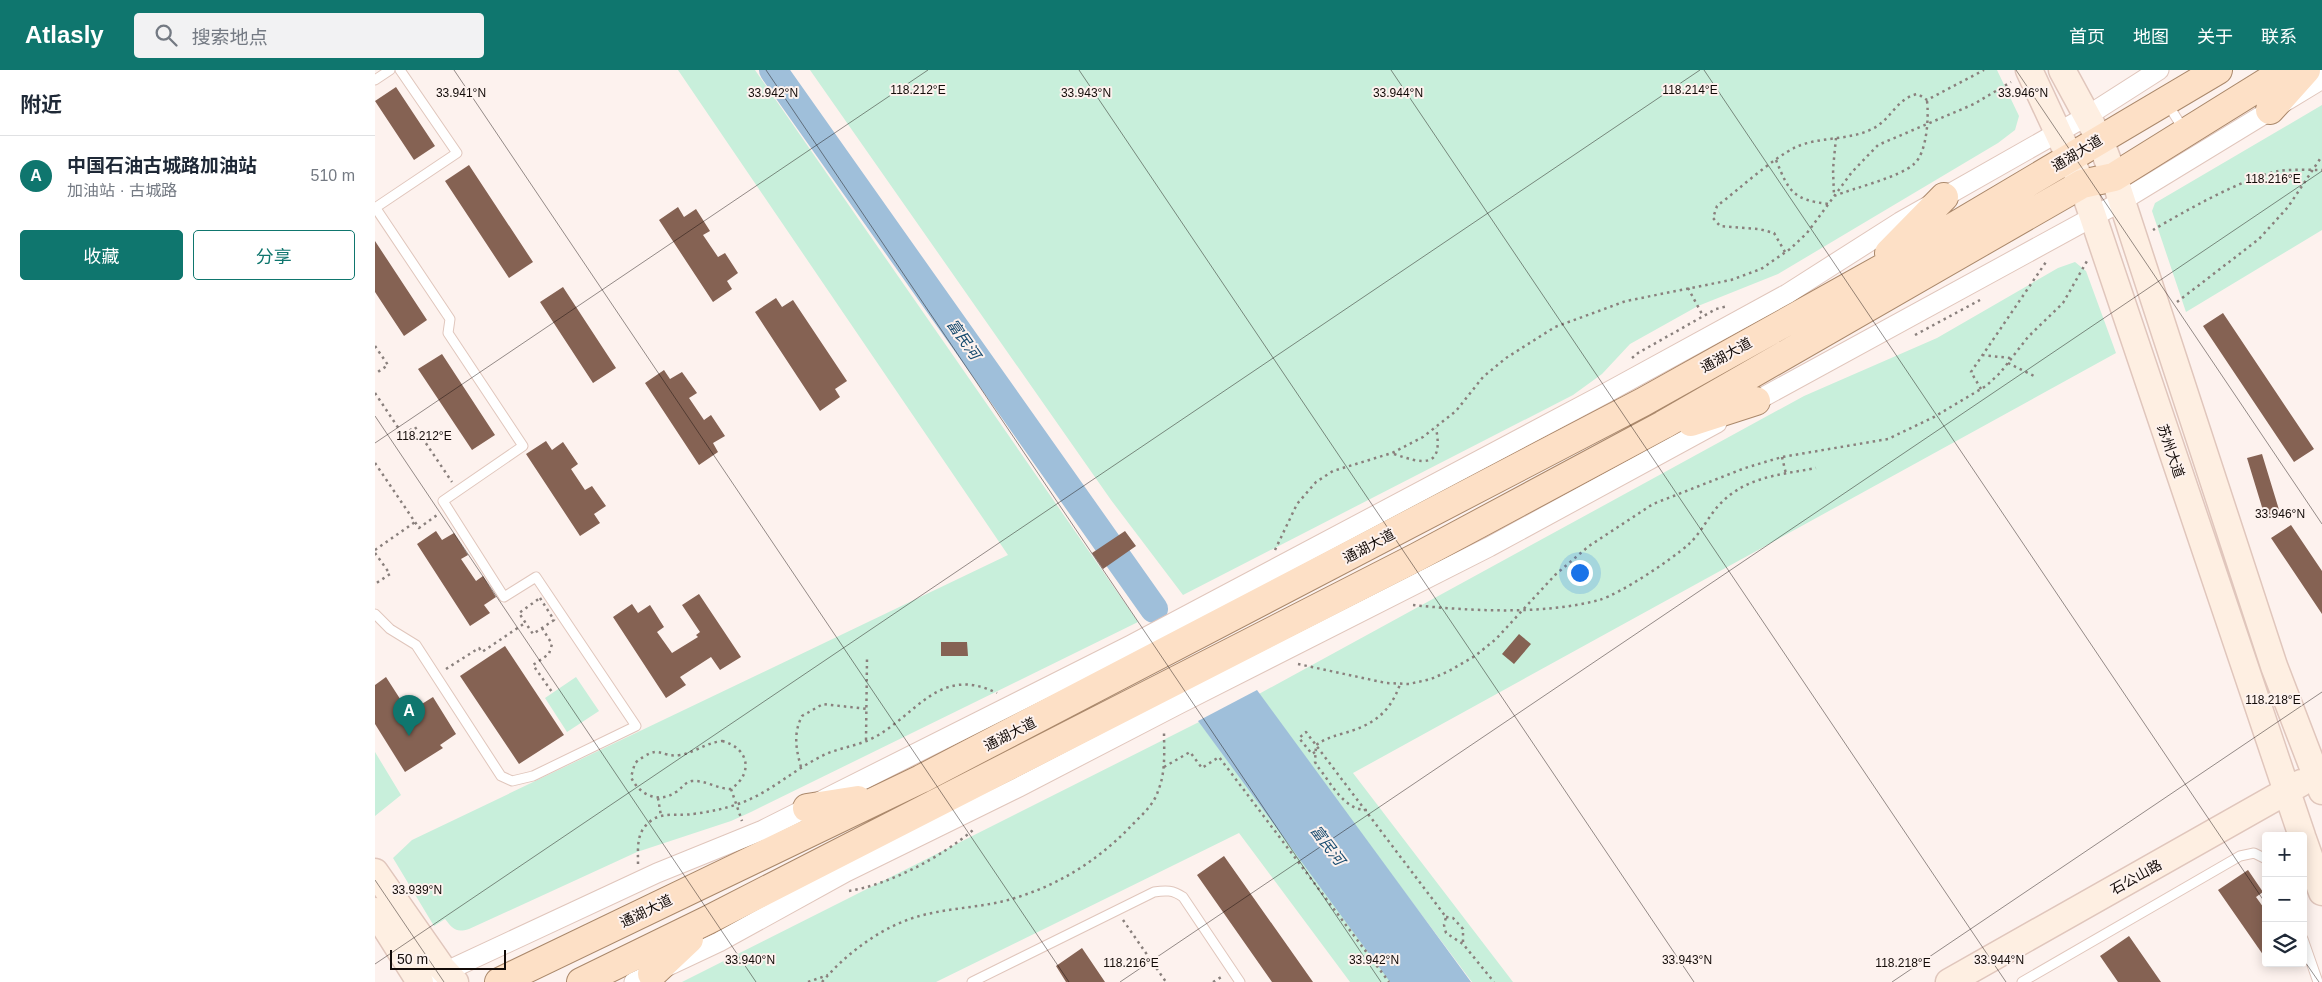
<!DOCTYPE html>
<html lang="zh">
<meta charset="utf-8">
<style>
body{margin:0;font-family:Arial,"Noto Sans SC",sans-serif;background:#f2f2f3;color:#1f2937}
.controls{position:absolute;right:15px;bottom:15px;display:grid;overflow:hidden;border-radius:5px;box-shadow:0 2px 12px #0003}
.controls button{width:45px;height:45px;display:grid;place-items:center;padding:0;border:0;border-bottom:1px solid #e0e1e3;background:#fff;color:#1f2937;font:25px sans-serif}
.scale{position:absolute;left:15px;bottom:12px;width:116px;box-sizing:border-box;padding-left:5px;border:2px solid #130b08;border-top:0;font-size:14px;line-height:18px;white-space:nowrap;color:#130b08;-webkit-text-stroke:4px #fdf2ee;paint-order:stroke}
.you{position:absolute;left:1204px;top:502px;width:18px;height:18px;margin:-12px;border:4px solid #fff;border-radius:50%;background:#1a73e8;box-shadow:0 0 0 8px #1a73e833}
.badge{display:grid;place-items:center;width:32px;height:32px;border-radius:50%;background:#0f766e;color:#fff;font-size:16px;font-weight:700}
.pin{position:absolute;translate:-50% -41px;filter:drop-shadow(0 1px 2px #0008)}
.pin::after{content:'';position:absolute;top:26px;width:18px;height:15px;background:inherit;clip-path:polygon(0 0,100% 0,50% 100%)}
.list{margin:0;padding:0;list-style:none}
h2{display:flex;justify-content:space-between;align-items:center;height:65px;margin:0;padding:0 20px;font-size:21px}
h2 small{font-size:16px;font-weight:400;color:#747a83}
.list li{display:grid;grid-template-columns:32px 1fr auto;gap:15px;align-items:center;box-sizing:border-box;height:80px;padding:0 20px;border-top:1px solid #e0e1e3}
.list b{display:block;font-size:19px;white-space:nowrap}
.list p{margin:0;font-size:16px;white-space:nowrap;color:#747a83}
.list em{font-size:16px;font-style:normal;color:#747a83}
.actions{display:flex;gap:10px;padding:15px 20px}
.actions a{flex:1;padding:11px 0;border:1px solid #0f766e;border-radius:5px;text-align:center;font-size:18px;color:#0f766e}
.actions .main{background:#0f766e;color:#fff}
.icon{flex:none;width:28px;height:28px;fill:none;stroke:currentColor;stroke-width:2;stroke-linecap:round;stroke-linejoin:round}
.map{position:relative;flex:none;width:1947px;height:912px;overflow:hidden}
header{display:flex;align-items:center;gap:30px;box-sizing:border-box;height:70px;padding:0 25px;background:#0f766e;color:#fff}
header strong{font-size:24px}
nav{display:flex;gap:28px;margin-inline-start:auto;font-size:18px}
.search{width:350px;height:45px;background:#f2f2f3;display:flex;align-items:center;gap:12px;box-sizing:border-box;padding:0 18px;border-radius:5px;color:#747a83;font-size:19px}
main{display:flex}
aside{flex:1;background:#fff}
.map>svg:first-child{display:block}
</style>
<header>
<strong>Atlasly</strong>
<div class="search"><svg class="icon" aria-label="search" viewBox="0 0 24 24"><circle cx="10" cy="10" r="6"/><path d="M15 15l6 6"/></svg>搜索地点</div>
<nav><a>首页</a><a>地图</a><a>关于</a><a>联系</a></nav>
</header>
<main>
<aside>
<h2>附近<small></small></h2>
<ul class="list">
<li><span class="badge">A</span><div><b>中国石油古城路加油站</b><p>加油站 · 古城路</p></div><em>510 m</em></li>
</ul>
<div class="actions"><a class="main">收藏</a><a>分享</a></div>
</aside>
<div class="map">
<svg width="1947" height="912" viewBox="0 0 1947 912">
<rect width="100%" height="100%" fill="#fdf2ee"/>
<path fill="#c8efdb" d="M 303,0 L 380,0 L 763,552 L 376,742 L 356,751 L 262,782 L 94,859 C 81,863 78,859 70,849 L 59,856 L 18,788 L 37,770 L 633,485 Z
M 435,0 L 1622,0 L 1644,46 L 1640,60 L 1623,73 L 1403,204 L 1323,236 L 1255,274 L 1227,304 L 1198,325 L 808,525 L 736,430 Z
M 1947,35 L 1947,160 L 1811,242 L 1777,141 L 1780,133 Z
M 1700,192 L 1711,201 L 1741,283 L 978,703 L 1138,912 L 1097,912 L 882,625 L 1429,326 L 1562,268 L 1683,198 Z
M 201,607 L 224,641 L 192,662 L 170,628 Z
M 824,652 L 1021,912 L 975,912 L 864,763 L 561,912 L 307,912 Z
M 0,682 L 26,725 L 0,746 Z"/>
<path fill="#9fbfda" d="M 882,620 L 1096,912 L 1015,912 L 823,651 Z"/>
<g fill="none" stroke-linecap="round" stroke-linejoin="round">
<path stroke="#9fbfda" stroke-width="28" d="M 398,0 L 779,539"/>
</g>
<path fill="#856253" d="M 21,17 L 60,76 L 39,90 L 0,31 Z
M 94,95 L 158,192 L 134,208 L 70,111 Z
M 303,137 L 309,147 L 321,139 L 335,161 L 328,165 L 343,187 L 350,183 L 363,203 L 352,211 L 357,219 L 338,232 L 284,150 Z
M 0,171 L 52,250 L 29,266 L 0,222 Z
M 188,217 L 241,298 L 218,313 L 165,232 Z
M 401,228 L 407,237 L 418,230 L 472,311 L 460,319 L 465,327 L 445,341 L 380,242 Z
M 1848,243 L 1939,379 L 1919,392 L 1828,256 Z
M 67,284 L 120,365 L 97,380 L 43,299 Z
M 289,300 L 295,309 L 307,302 L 322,323 L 314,328 L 329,350 L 336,345 L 350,366 L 338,373 L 343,382 L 324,395 L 270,313 Z
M 171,371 L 177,380 L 188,372 L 203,394 L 196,399 L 210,420 L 217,416 L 231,436 L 219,444 L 225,453 L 205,466 L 151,384 Z
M 1887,384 L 1905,443 L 1890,447 L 1872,388 Z
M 1916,455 L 1947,501 L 1947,544 L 1896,468 Z
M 61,461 L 67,470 L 79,463 L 93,485 L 86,489 L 101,511 L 108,506 L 121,527 L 109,535 L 115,543 L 95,556 L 42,474 Z
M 750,461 L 761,476 L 728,499 L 717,483 Z
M 324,524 L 366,587 L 345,600 L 336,587 L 305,607 L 311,615 L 291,628 L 238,547 L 257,534 L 263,543 L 275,535 L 289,557 L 282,562 L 297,583 L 323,567 L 321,565 L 325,562 L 307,535 Z
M 1144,564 L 1156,574 L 1139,594 L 1127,584 Z
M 566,572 L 592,572 L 593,586 L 566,586 Z
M 130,576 L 189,665 L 144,694 L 85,606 Z
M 11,607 L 29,635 L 37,630 L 42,637 L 58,627 L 81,664 L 65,675 L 68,678 L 30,702 L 0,654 L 0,615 Z
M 849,786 L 938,912 L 897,912 L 822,805 Z
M 1873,800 L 1888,822 L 1881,827 L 1891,841 L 1891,889 L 1843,820 Z
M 1754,866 L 1786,912 L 1743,912 L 1725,886 Z
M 707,878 L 730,912 L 691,912 L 681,896 Z"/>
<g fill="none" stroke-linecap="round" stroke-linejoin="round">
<defs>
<path id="lane" d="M 0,10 L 15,0
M 1792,33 L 1809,60
M 0,137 L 75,249 L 73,263 L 148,376 L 68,431 L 129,527 L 161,507 L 261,656 L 158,706 L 137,711 L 126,706 L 41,575 L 15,559 L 0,544
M 0,138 L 82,83 L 25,0
M 1928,869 L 1943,912
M 597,912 L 779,822 C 791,820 798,820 808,827 L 865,912
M 1647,912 L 1865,786 L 1879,783 L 1891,789"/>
<path id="street" d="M 1370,337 L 1747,131 L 1947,9
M 48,912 L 282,803 L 388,760 L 756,575 L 1231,323 L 1412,224 L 1525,152 L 1712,46 L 1784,0
M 259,912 L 344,872 L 471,802 L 644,717 L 804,634 L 1114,477 L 1342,353"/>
<path id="secondary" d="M 1654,0 L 1707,114 L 1927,766
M 1687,0 L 1725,70 L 1739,107 L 1899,596 L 1947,721
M 1928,769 L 1947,822
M 0,802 L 67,898 L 80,912
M 0,841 L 45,912
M 1574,912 L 1926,713"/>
<path id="primary" d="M 1895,40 L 1931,0
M 1514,183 L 1569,127
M 1316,352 L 1381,331
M 432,738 L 483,730
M 277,904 L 314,869
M 124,912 L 546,709 L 1268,332 L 1531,185 L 1843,0
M 206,912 L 333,850 L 1042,487 L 1288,355 L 1707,114 L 1739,107 L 1911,0"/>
</defs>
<use href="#lane" stroke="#e0c6bc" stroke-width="11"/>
<use href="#street" stroke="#e0c6bc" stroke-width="21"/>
<use href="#secondary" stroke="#e0c6bc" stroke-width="29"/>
<use href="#primary" stroke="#aa886b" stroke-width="30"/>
<path stroke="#8a807d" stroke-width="2.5" stroke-dasharray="2.5 4" stroke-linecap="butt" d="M 1461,68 L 1458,99 L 1459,126 C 1479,118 1525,107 1539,94 C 1552,83 1554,47 1552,31
M 1401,90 C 1414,122 1418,130 1454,134
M 1778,160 C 1808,142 1870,107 1904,101 C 1918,99 1933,100 1947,100
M 1410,182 L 1399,163 L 1384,159 L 1345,156 L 1338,148 L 1342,136 C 1363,120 1398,88 1421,77 C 1446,66 1475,71 1499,58 C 1516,49 1523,27 1543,24 L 1552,30 L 1609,0
M 1313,218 L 1328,246
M 1802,232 L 1884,169 L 1913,137 L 1947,86
M 1540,265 L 1605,230
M 0,276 L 13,295 L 0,304
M 1607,285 L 1635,288
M 1257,288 L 1263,283 L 1341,239 L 1353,236
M 1633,293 L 1661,307
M 1606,319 L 1596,302 L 1671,192
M 0,323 L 28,365 L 40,357 L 77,412
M 1019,384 C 1048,394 1069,399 1061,358
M 1407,387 L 1411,404
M 0,393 L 44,458 L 62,445
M 0,480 L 40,452
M 900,480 L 922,434 L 941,412 L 958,401 L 1017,383 L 1048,367 L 1081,341 L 1108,307 L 1131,288 L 1180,257 L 1251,231 L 1356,210 L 1386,199 L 1415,179 L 1432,163 L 1477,102 L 1503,75 L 1599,34 L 1636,12
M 0,483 L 15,504 L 0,514
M 165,528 L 179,550 L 158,564 L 144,543 Z
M 1038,535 C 1095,541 1168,545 1224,530 C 1245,524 1296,490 1314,474 C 1326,463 1333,447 1344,435 C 1371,406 1405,405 1441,398
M 167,558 L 177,574 L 174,584 L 158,595 L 177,622
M 923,594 L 1011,613 L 1034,614 L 1056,609 L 1074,601 L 1100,586 L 1121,569 L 1180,505 L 1214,476 L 1278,434 L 1370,398 L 1407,387 L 1513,369 L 1559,347 L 1611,316 L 1625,303 L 1653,267 L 1688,233 L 1712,191
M 71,599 L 104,578 L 107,582 L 150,553
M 491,670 L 492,589
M 347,671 C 374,678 379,703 356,719 C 343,719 330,710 317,711 C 310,712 307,718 301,722 C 284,734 264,725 256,707 L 260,693 C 286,672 283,688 305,685 C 319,683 330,673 347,671 Z
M 940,682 L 937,684 L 924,668 L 931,662 L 1071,847 L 1069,855 L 1071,863 L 1088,874 L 1119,912
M 426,697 C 421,679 418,664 427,646 L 448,634 L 492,639
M 789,697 L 815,682 L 827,698 L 844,687 L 1014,912
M 356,719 L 367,751
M 283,728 L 286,746
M 992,740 C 970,741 956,713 943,697 L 940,692 L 941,675 C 950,669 956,667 966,664 C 996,656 1015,644 1025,614
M 263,794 C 263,776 261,761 277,750 C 288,742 306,746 318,744 C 334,742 348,739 363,734 C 393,724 417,701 445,687 C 461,678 479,677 496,669 C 541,647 563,594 622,623
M 474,821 C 516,814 566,787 598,760
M 1071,847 L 1078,848 L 1088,859 L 1088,873
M 748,850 L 791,912
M 433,912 L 453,905
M 447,912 C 469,886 500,862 532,850 C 567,837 605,839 640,828 C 686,814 725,789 758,754 C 768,744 779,734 783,721 C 791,702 789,681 789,661
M 838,912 L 848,906"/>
<use href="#lane" stroke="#fff" stroke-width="9"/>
<use href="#street" stroke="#fff" stroke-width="19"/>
<use href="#secondary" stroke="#feefe2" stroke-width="26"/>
<use href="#primary" stroke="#fde0c6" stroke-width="28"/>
</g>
<path fill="none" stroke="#130b08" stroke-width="1" stroke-opacity="0.45" d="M 79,0 L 694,912M 391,0 L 1006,912M 704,0 L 1319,912M 1016,0 L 1631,912M 1329,0 L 1891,834M 1641,0 L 1947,454M 0,346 L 381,912M 0,373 L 553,0M 0,810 L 69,912M 1928,889 L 1944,912M 0,894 L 1325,0M 745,912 L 1947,101M 1517,912 L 1947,622"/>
<g text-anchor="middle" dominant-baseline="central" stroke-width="4" stroke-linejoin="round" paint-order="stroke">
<g font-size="14" fill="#130b08" stroke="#fdf2ee">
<text transform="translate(1702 83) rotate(-31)">通湖大道</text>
<text transform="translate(1351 285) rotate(-29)">通湖大道</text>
<text transform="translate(1796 381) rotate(71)">苏州大道</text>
<text transform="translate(994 476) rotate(-28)">通湖大道</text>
<text transform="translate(635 664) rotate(-27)">通湖大道</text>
<text transform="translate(1761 807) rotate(-29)">石公山路</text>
<text transform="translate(271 841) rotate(-26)">通湖大道</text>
</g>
<g font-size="15" font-style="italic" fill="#184c70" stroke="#fdf2ee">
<text transform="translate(589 269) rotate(55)">富民河</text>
<text transform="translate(953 775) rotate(53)">富民河</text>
</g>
</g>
<g font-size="12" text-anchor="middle" fill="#130b08" stroke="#fdf2ee" stroke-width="4" stroke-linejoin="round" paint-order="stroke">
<text x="543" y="24">118.212°E</text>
<text x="1315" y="24">118.214°E</text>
<text x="86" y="27">33.941°N</text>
<text x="398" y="27">33.942°N</text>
<text x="1648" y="27">33.946°N</text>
<text x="711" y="27">33.943°N</text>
<text x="1023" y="27">33.944°N</text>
<text x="1898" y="113">118.216°E</text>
<text x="49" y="370">118.212°E</text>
<text x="1905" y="448">33.946°N</text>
<text x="1898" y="634">118.218°E</text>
<text x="42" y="824">33.939°N</text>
<text x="375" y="894">33.940°N</text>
<text x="999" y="894">33.942°N</text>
<text x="1312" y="894">33.943°N</text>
<text x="1624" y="894">33.944°N</text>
<text x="756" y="897">118.216°E</text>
<text x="1528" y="897">118.218°E</text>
</g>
</svg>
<div class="controls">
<button>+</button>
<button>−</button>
<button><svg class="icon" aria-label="layers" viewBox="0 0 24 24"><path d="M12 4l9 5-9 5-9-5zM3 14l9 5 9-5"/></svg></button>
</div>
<div class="scale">50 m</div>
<div class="you"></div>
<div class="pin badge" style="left:34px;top:666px">A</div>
</div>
</main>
